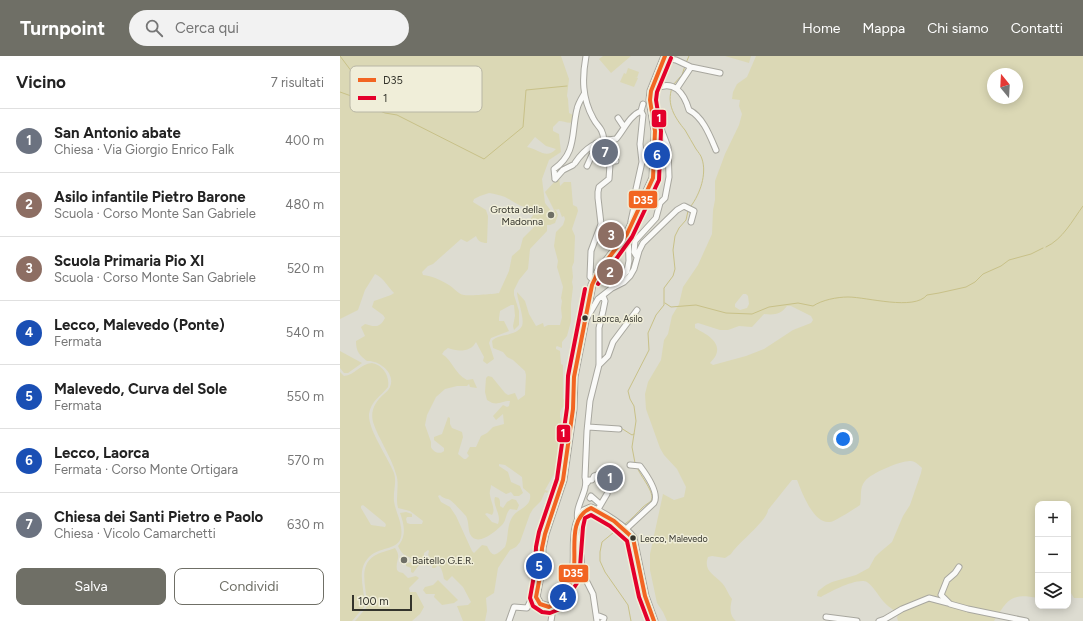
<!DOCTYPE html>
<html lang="it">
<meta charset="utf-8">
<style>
body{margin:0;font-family:Figtree,sans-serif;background:#f2f2f2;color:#222}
.controls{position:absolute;right:12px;bottom:12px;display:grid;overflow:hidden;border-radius:8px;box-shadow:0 2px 10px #0003}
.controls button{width:36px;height:36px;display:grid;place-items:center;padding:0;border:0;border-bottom:1px solid #e0e0e0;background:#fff;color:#222;font:20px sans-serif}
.compass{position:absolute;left:647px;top:12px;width:36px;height:36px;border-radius:50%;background:#fff;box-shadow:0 2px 10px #0003;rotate:342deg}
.scale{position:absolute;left:12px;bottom:10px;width:60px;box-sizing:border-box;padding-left:4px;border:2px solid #34342c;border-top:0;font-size:11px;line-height:14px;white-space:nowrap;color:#34342c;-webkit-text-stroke:3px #f0eed9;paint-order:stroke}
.you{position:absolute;left:503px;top:383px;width:14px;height:14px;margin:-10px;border:3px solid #fff;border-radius:50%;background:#1a73e8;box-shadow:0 0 0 6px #1a73e833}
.badge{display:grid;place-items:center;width:26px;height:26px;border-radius:50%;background:#6f6f66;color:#fff;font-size:13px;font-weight:700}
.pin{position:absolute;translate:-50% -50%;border:2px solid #fff;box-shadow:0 1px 4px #0006}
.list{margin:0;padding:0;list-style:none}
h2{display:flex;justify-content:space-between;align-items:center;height:52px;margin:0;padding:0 16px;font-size:17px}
h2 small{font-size:13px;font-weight:400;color:#767676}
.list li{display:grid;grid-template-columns:26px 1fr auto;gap:12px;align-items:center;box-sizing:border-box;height:64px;padding:0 16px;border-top:1px solid #e0e0e0}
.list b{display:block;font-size:15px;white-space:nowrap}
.list p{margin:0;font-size:13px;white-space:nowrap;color:#767676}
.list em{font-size:13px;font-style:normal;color:#767676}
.actions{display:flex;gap:8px;padding:12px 16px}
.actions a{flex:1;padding:9px 0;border:1px solid #6f6f66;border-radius:8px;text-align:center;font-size:14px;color:#6f6f66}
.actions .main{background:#6f6f66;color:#fff}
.icon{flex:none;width:22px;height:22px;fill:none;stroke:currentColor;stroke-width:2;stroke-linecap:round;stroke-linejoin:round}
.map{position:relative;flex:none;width:743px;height:565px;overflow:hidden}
header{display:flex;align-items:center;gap:24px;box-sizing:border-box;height:56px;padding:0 20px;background:#6f6f66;color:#fff}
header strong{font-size:19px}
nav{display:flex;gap:22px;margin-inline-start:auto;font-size:14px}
.search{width:280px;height:36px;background:#f2f2f2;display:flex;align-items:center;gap:10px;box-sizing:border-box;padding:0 14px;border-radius:22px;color:#767676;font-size:15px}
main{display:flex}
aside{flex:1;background:#fff}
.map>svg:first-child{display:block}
</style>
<header>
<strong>Turnpoint</strong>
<div class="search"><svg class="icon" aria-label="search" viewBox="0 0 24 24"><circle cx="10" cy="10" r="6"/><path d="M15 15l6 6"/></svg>Cerca qui</div>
<nav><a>Home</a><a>Mappa</a><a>Chi siamo</a><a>Contatti</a></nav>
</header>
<main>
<aside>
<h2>Vicino<small>7 risultati</small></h2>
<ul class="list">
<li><span class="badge" style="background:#6b7280">1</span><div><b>San Antonio abate</b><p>Chiesa · Via Giorgio Enrico Falk</p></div><em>400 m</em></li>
<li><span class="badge" style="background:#8d6e63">2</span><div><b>Asilo infantile Pietro Barone</b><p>Scuola · Corso Monte San Gabriele</p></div><em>480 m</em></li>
<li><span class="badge" style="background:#8d6e63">3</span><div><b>Scuola Primaria Pio XI</b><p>Scuola · Corso Monte San Gabriele</p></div><em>520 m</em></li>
<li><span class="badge" style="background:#1a4fb4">4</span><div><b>Lecco, Malevedo (Ponte)</b><p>Fermata</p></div><em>540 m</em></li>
<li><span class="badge" style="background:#1a4fb4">5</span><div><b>Malevedo, Curva del Sole</b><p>Fermata</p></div><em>550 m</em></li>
<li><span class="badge" style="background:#1a4fb4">6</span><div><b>Lecco, Laorca</b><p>Fermata · Corso Monte Ortigara</p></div><em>570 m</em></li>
<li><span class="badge" style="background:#6b7280">7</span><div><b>Chiesa dei Santi Pietro e Paolo</b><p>Chiesa · Vicolo Camarchetti</p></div><em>630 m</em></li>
</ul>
<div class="actions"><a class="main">Salva</a><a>Condividi</a></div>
</aside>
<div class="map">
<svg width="743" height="565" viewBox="0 0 743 565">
<rect width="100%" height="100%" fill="#dddcd1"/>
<path fill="#d9d7c3" d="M 263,167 L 283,172 L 282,175 L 284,177 L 276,188 L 258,181 Z"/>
<path fill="#dbd8b5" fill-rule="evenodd" d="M 0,0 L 221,0 L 229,23 L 227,40 L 228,43 L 229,57 L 235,60 L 234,66 C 228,68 224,65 219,65 L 213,71 L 213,75 L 219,78 L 221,96 L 209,104 L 202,123 L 205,147 L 212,156 L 217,153 L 214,154 L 205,136 L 219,121 L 220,130 L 224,126 L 231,126 L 233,149 L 237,151 L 238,155 L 232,173 L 235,180 L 234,206 L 232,211 L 233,221 L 232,226 L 233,231 L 231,248 L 231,265 L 227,280 L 222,286 L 222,292 L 217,290 L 216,291 L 216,293 L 220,295 L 221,308 L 223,309 L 223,343 L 227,345 L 227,348 L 222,352 L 220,356 L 220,361 L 223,370 L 221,396 L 218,413 L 216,416 L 218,417 L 217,419 L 214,418 L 205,434 L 208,435 L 207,437 L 205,436 L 201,445 L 193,453 L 190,458 L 180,486 L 176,491 L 170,494 L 158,512 L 154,537 L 146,542 L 147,555 L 145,565 L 123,565 L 117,550 L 128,549 L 131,546 L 123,531 L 112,520 L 107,525 L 104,523 C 103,518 102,512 98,509 L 95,512 L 92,512 L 93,504 L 88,499 L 89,495 L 88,494 L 84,497 L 84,506 L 79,509 L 73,517 L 71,516 L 71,512 L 66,510 L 66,507 L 74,506 C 68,497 64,503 58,490 C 67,480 64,468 60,457 L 66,456 L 72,458 L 72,461 L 67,461 L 66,463 L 67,467 L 70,468 L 82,468 L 83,465 L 70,455 L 58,452 C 55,441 60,429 56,418 C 51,400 39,384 33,366 C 30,354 36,345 44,338 C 46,336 49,334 50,331 C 56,317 39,304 27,305 C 19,299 16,295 16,285 L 25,280 L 21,271 L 25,268 C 35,271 40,272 45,262 L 43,259 L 32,251 L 34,245 L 51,239 L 54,237 C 48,231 43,221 35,218 L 25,234 L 18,254 L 0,263 ZM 195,81 L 206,90 L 216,93 C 206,104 199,93 187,91 ZM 149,137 C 155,138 160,139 165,141 C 177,147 179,152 194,152 L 197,154 L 191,162 L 195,170 L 183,182 L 180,193 L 172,200 L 169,215 L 159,237 C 155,238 127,240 124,239 C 118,238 114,232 109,229 C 101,224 92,220 83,219 L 82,216 L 88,210 L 93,208 L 121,183 L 127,186 L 136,180 C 138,185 141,187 147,187 L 148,160 L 146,154 L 133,146 L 134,143 L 140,140 ZM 219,153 L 222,161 L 224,160 L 225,163 L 223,169 L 216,176 L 214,190 L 218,205 L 217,211 L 223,231 L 221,242 L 222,245 L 221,252 L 222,261 L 220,269 L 208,269 L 204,271 L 203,267 L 196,270 L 189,258 L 185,245 L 177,236 C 177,243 185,263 182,270 C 176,281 158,277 152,285 L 153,292 L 163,296 L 167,301 L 173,304 L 185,315 L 186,319 L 185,339 L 178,344 L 175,337 L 168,339 L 165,337 L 152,321 L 148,320 L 146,322 L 145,336 L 147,344 C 157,351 160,345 170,345 L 169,350 L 167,351 L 163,349 L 153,360 L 156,364 L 163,358 L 164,368 L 153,371 L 147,377 L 141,380 L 136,391 L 130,391 L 127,397 L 129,400 L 126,403 L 124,403 L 118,398 L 123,381 L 122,376 L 112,372 L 110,368 L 110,362 L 108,361 L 102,378 L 94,381 L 94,384 L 104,392 L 104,395 C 100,399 93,396 91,391 L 91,386 L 85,369 L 87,359 L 96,341 L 105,333 L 117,330 L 127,330 L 129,328 L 130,331 L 137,332 L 133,323 L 127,324 C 114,317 113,305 102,298 L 104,295 L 108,292 C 118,296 131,296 136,286 L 144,301 L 143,305 L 147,308 L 154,303 L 149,287 L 151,282 L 169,275 L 164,265 L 159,265 L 159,262 L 160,255 L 171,249 L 174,249 L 175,260 L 173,270 L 174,274 L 179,269 L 179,255 L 174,239 L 174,234 L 179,224 L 188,213 L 190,193 L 207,175 L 207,169 L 210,169 L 215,167 L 218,159 L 216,154 ZM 159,408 L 165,409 L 182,421 L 183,432 L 190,438 C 192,451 179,452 173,460 C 166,470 169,482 165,491 C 156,499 153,503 147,490 L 142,489 L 134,497 L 132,495 L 116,460 L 110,451 L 101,446 L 98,440 L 100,439 C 103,442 104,442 108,443 C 112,444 123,457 126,460 C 129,466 128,473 130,478 C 137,492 156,475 162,469 C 167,464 165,458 170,453 L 177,454 L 179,449 L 176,444 L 172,443 L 167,446 L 163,452 L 160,450 C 160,446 161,441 155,441 C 152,450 162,458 158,468 L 152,466 L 145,458 L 147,457 L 152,459 C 156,453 151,447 150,439 C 149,436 151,432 151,429 L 166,438 L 171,436 L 174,440 L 179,440 L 183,437 L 180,430 L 171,426 L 168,416 L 159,410 Z
M 263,0 L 291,0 L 271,17 L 259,3 Z
M 385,0 L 411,0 L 409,7 Z
M 416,0 L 743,0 L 743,542 L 734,542 L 728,532 L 728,448 L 698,448 L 698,542 C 670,537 668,543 654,565 L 558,565 L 557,561 L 564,552 L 555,555 C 551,552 546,549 543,545 C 538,539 534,531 527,526 C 518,521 489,536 481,541 L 477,540 L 478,535 L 486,529 L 492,526 L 516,519 L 529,512 L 535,501 L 539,497 L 552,486 L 563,460 L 570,449 L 581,417 L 582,412 C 579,409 575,405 571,405 C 562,404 531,417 525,425 C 519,432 522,441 520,449 C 514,453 496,465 490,466 C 473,468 462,436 457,424 L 452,424 L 428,454 C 427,465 398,487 391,498 L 385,502 L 372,500 L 368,501 C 363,515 374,518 382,527 C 386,531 388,538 392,543 C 390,551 389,559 396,565 L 327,565 L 323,556 L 317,547 L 310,514 L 310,498 L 323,438 L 334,444 L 344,441 L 346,431 L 337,413 L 324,399 L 320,392 L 306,353 L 305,338 L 308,326 L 321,304 L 324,284 L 328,278 L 332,260 L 339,248 L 343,231 L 358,209 L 372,178 L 373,154 L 375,144 L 375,125 L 385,98 L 399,69 L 402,58 L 399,50 L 400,44 L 392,43 L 393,36 L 397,28 L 407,21 ZM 653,18 L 677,18 L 677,42 L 653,42 ZM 403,238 L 406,238 L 408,240 L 409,248 L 407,252 L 400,254 L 395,251 L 395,248 ZM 447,250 L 451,250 L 471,260 L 473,264 L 471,267 L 453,274 L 424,293 L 406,300 L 373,309 L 370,307 C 372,304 375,302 376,299 C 382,285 364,277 355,272 L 355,268 L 358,267 L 380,274 L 388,274 L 399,270 L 412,271 L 424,258 C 434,259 440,259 447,250 Z
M 288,12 L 299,16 L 297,22 L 294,21 L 298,22 L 294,31 L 280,26 L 284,17 L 286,18 Z
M 0,295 L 22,307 L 8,317 L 4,317 L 0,312 Z
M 32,307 C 43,309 50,320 48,331 C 41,340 31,345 29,358 C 28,374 48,401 54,417 C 57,426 53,435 54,445 C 55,454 60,462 61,471 C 65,497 42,488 29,501 C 15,515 26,534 24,551 L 12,565 L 0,565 L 0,316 L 4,320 C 15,319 20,308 32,307 ZM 23,449 L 45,467 L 46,469 L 45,471 L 31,469 L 21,452 L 21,450 Z
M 55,492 C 62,502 55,504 57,514 L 59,516 L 63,517 L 68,522 L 76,520 L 79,522 L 69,532 L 70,536 L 76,536 L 84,551 L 80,558 L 72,565 L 15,565 L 26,552 C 29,535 16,512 34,500 C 40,496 48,495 55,492 Z
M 98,524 L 118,544 L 114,547 L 102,549 L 94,541 L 95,538 L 86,538 L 83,534 L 85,531 L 93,529 Z"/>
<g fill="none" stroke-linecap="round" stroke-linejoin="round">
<path stroke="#c8c188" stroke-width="1" d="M 0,0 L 12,16 L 17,27 L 23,48
M 346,7 L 349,0
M 333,29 L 342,19 L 345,10
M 332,32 C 326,48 335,62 345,74 C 349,80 352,87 356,93 C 358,96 361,99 362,103 C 367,118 360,138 351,150
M 0,36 L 14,41 L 23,48 L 45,57 L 57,59 L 144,103 L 183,71 L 186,34 L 227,30
M 706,191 C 723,183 732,165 743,150
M 325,247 L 331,251 L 356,249 L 386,257 L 412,258 L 429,251 L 458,247 L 473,250 C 482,244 497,241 508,241 C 527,241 574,255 587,239 L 599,237 L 626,231 L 635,226 L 643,218 L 661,210 L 669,204 L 691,198 L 703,192
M 281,372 L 292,379 L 294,378
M 295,407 L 292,391 L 296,365 L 294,350 L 290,343 L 288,335 L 309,294 L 308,277 L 316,259 L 324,249 L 324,232 L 333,220 L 335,213 L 333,194 L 335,180 L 339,172 L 346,164 L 348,155
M 285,468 C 292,463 297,457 303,451 C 305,449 309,447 311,445 C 316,437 300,420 297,411
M 279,472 L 262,486 L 260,496 L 260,505 L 265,516 L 288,549 L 291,565"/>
<defs>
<path id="minor" d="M 246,0 C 242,22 242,42 253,62 C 258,72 262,70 264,84
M 324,2 L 336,4 L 351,11 L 380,17
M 337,32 L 351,11
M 313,37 L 315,33 C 334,23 344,37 349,54 C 363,61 370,80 376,94
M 278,62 L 284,71
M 235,107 C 245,92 257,84 276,83 C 284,74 289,60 301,55 L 303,48
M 270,107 L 270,105 L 276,105
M 247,110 L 252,99 L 258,93 L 256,87
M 215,123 L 214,113 C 237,97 231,77 237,53 C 238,48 241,43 244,38
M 215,123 L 223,114 L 233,109
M 291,165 L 296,142 L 296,133 L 302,106 L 300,88 L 303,59 L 301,55
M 297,201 L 294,196 L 295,185 L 316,162 L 320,147 L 325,142 L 329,121 L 328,91 L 318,65 L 314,49
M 253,224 L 250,221 L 251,195 L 261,168 L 258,142 L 258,136 L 259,131 L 269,123 L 270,108
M 274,230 L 287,215 L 289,205 L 288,177
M 247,262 L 258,243 L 272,232 L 284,226 L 290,220 L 294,213 L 299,195 L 303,187 L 337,154 L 344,150 L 354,155 L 351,166
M 259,309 L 268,300 L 273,286 L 297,254
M 248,371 L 279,373
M 247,427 L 249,424 L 252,424 L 254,420 C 259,419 261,415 266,413 L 276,420
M 250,442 L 251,440 L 260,448
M 257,455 L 267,438
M 238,465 C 234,449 249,436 245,421 L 247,375 L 250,345 L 259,309 L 259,272 L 263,255 L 265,245 L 263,240
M 285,474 L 314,447 C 320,437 306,418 300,410 L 290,409
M 236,478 L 241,500 L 242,516 L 253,538 L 257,565
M 619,511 L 615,517 L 607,524 L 601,539 L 610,548 L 628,553 L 686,565
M 259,560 L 264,562 L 263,565
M 486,561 L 517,565
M 169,565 L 174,551 L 187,552 L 191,544 L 196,538
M 211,565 L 212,559 L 212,550
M 539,565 L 545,563 L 562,553 L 589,542 L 608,547"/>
<path id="major" d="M 314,565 L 305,540 L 293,482 C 285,471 264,457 251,452 L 244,455 C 229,471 237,499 233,519 C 231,527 227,532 223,539 C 219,544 216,549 209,551 L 200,548 L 196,541 L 201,515 L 202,492 L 205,478 L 223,424 L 233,353 L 234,321 L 252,229 L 258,216 L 287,178 L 313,122 L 315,75 L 310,44 L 311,35 L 325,0"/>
</defs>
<use href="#minor" stroke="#a8a79f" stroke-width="7"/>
<use href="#major" stroke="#a8a79f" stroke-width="9"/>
<use href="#minor" stroke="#fafaf8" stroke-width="5"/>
<use href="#major" stroke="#fafaf8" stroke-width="7"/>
<defs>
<path id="bus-1" d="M 314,565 L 305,540 L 293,482 L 274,465 L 251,452 C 226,463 238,498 233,520 C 231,526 228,531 225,536 C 221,543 216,548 209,551 L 200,548 L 196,541 L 201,515 L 202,492 L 205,478 L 223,424 L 233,353 L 234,321 L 252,229 L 258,216 L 287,178 L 313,122 L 315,75 L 310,44 L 311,35 L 325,0"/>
<path id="bus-2" d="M 258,228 L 292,181 L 319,124 L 321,75 L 316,44 L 317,36 L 331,2
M 245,233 L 228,320 L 227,352 L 217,423 L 199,476 L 196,491 L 195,514 L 190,542 L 193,550 L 202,556 L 210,557 L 220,553 L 237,527 L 240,511 L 243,471 L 245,462 L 251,459 L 270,470 L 287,485 L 299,541 L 308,565"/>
</defs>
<use href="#bus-1" stroke="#f0eed9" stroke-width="7"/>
<use href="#bus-2" stroke="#f0eed9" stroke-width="7"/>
<use href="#bus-1" stroke="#f26522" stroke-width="4"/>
<use href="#bus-2" stroke="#e4002b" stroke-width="4"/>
</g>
<g fill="#6f6f66" stroke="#f0eed9" stroke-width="1.5">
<circle cx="211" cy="159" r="4"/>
<circle cx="64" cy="504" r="4"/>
</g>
<g fill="#34342c" stroke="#f0eed9" stroke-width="1.5">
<circle cx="245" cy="262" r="3.5"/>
<circle cx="293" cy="482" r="3.5"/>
</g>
<g text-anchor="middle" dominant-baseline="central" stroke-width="3" stroke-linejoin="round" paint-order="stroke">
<g font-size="9" fill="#34342c" stroke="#f0eed9" text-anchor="start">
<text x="252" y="262">Laorca, Asilo</text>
<text x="300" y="482">Lecco, Malevedo</text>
</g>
<g font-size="10" fill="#34342c" stroke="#f0eed9" text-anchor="end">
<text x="203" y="153">Grotta della<tspan x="203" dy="12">Madonna</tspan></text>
<text x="72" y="504" text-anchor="start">Baitello G.E.R.</text>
</g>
</g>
<rect x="10" y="10" width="132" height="46" rx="6" fill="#f0eed9" stroke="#b8b6a5" stroke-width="1"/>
<rect x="18" y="22" width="18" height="4" fill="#f26522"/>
<rect x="18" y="40" width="18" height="4" fill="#e4002b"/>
<g font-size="11" fill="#34342c">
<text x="43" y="28">D35</text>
<text x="43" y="46">1</text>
</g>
<g stroke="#f0eed9" stroke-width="1.5">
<rect x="311" y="53" width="16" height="19" rx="4" fill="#e4002b"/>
<rect x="288" y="134" width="30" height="19" rx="4" fill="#f26522"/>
<rect x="216" y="368" width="15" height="19" rx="4" fill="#e4002b"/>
<rect x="218" y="508" width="31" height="19" rx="4" fill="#f26522"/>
</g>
<g font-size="11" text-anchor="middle" font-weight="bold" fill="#fff">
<text x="319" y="66">1</text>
<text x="303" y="148">D35</text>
<text x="223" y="381">1</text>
<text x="233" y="521">D35</text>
</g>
</svg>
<div class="controls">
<button>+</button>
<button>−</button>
<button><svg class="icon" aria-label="layers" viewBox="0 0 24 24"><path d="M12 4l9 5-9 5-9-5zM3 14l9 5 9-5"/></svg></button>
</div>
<svg class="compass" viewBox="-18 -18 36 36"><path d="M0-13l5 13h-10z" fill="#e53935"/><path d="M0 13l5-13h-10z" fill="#767676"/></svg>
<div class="scale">100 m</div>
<div class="you"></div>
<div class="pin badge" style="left:270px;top:422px;background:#6b7280">1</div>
<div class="pin badge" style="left:270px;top:216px;background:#8d6e63">2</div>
<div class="pin badge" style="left:271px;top:179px;background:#8d6e63">3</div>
<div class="pin badge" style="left:223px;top:541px;background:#1a4fb4">4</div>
<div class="pin badge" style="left:199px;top:510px;background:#1a4fb4">5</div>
<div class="pin badge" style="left:317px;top:99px;background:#1a4fb4">6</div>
<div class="pin badge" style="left:265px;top:96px;background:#6b7280">7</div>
</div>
</main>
